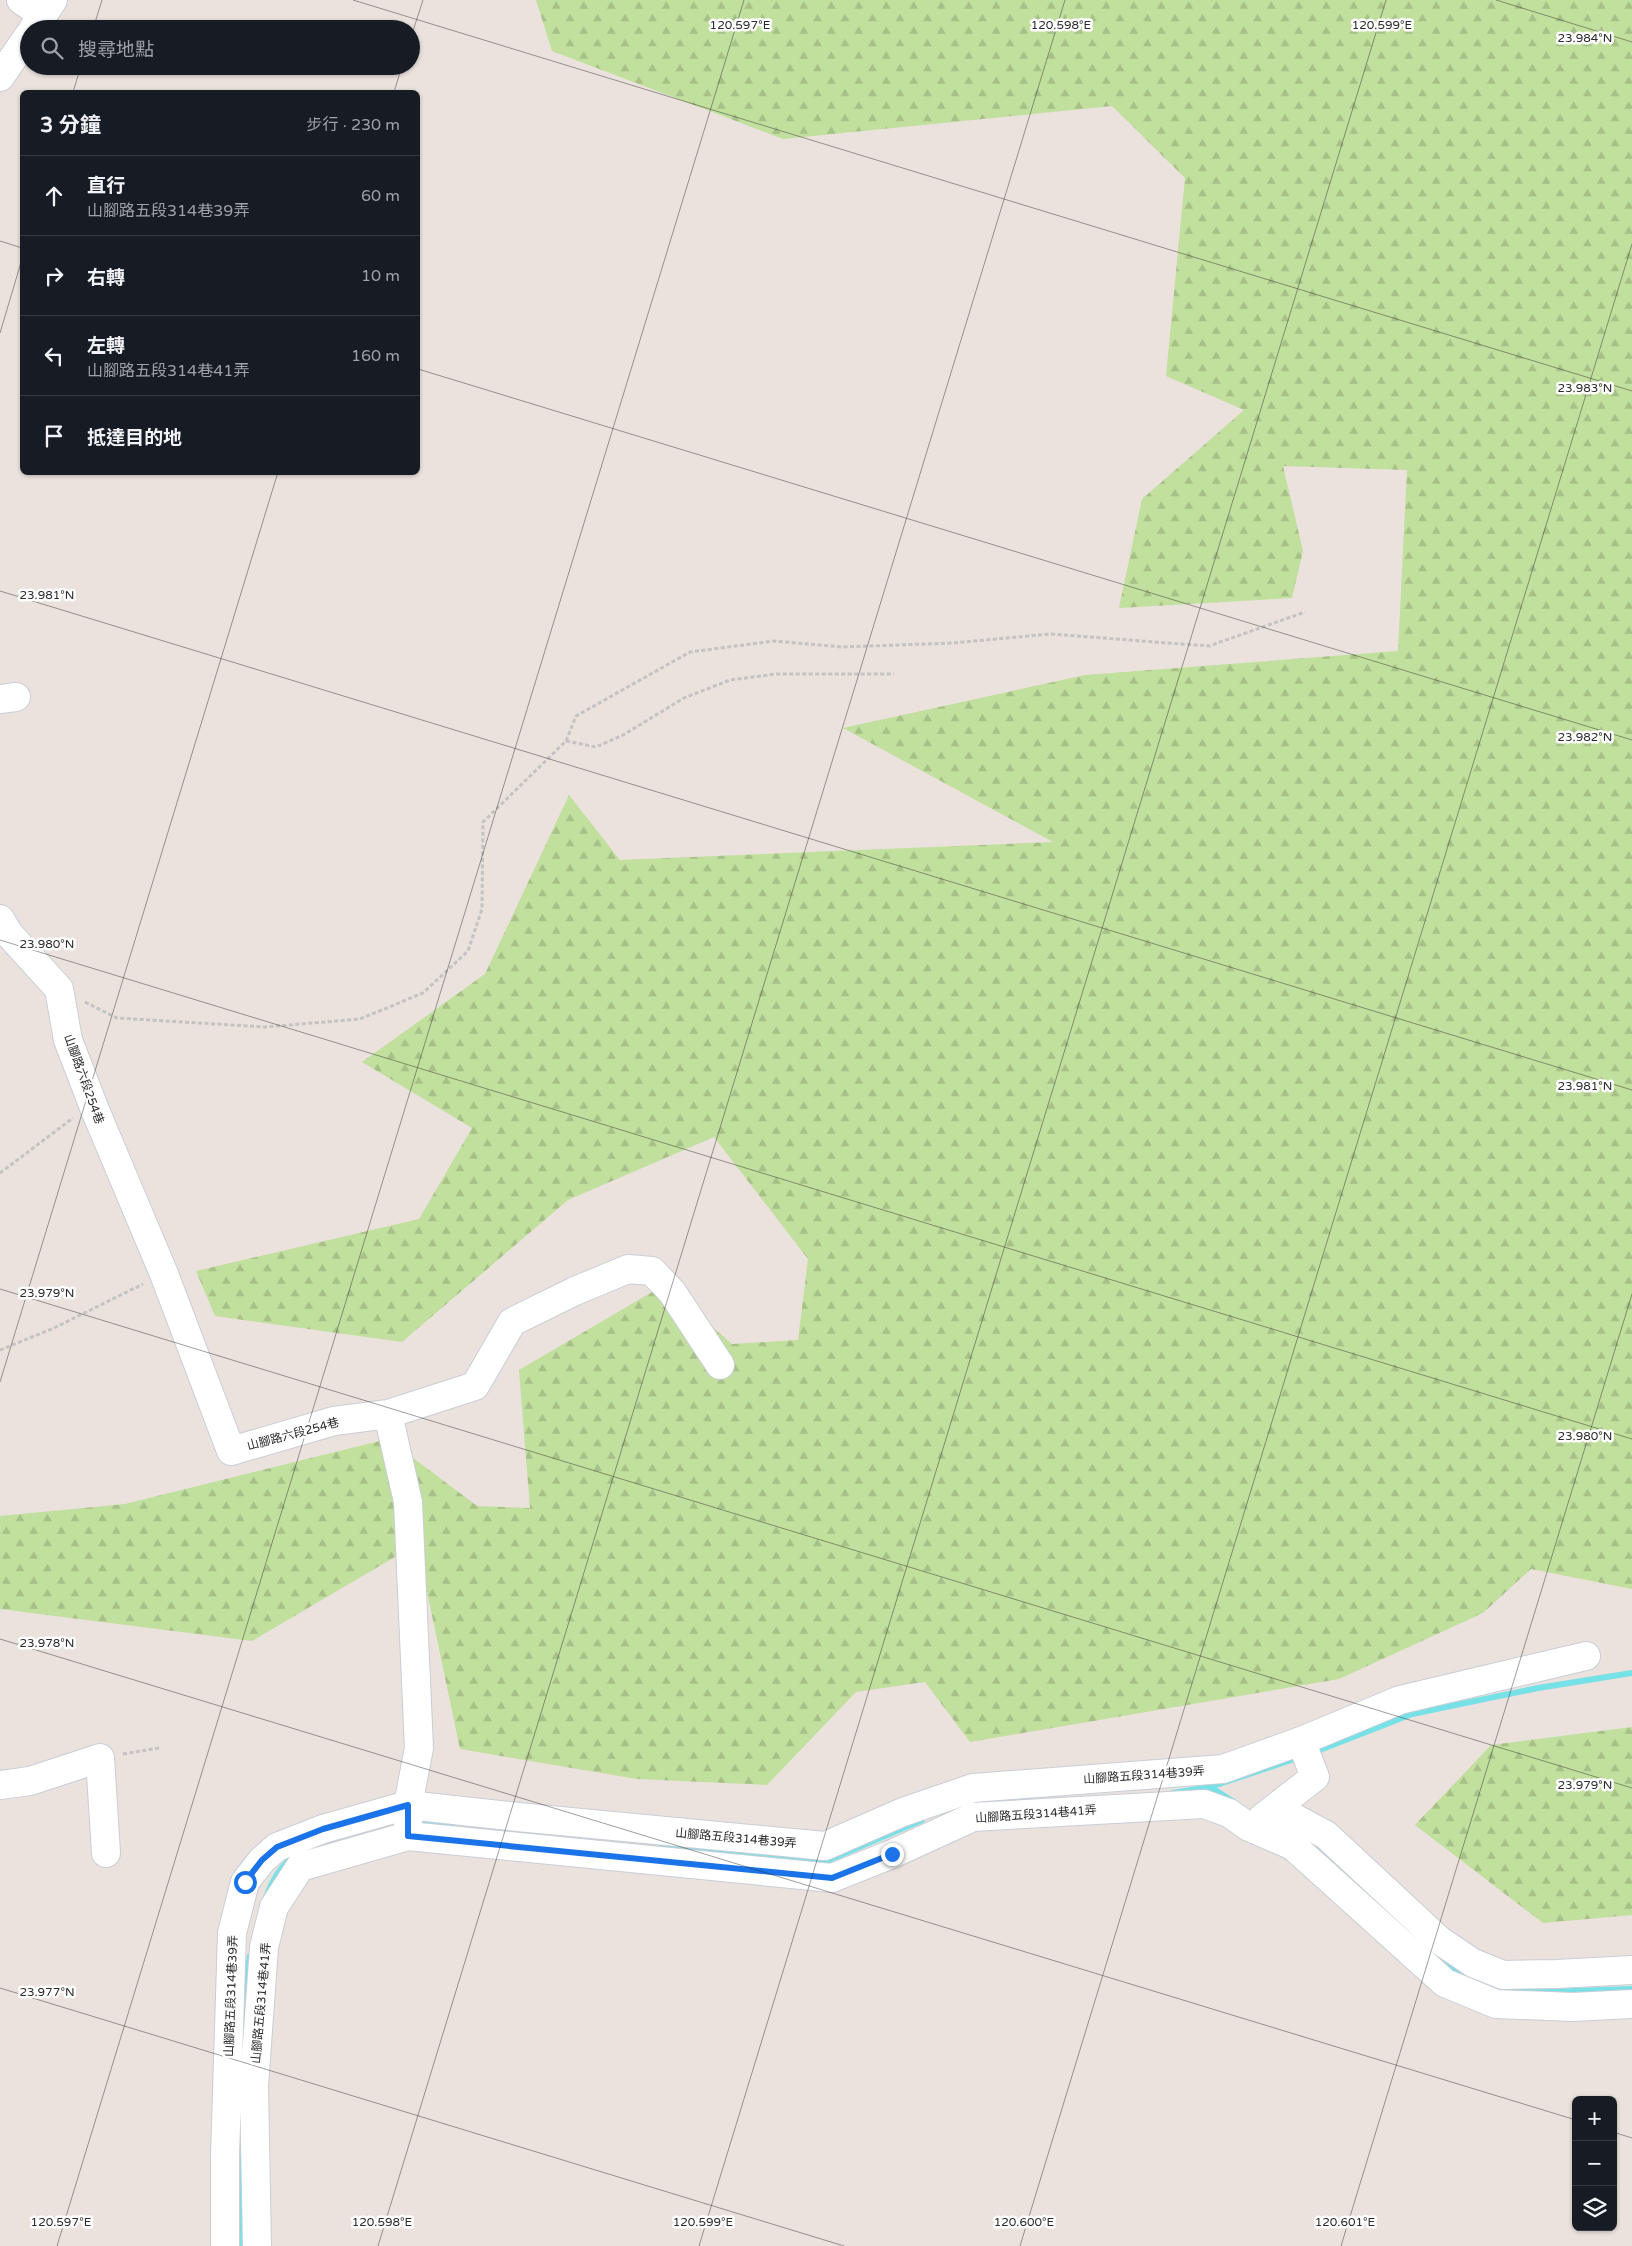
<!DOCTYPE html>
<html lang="zh-TW">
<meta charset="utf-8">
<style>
body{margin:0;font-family:"Varela Round","Noto Sans TC",sans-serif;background:#242831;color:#f1f3f6}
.controls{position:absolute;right:15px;bottom:15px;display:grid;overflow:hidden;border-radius:8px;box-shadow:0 1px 4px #0004}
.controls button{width:45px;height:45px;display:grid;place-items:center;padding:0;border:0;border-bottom:1px solid #363941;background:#171b24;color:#f1f3f6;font:25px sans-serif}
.stop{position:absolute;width:15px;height:15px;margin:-11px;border:4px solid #1a73e8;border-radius:50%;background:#fff}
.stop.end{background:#1a73e8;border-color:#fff;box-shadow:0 1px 5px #0008}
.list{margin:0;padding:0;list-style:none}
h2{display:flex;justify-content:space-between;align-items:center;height:65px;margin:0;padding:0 20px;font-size:21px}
h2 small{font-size:16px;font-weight:400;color:#9ea1a6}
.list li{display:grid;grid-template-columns:32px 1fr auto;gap:15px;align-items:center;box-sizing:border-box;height:80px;padding:0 20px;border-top:1px solid #363941}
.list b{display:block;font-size:19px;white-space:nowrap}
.list p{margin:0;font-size:16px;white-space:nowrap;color:#9ea1a6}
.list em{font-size:16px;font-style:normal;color:#9ea1a6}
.icon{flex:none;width:28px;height:28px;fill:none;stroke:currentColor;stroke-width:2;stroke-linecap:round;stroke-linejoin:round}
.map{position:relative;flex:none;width:1632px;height:2246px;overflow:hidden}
.search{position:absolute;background:#171b24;box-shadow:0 1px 4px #0004;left:20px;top:20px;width:400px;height:55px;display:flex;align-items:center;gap:12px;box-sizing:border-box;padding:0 18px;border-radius:28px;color:#9ea1a6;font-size:19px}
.panel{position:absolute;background:#171b24;box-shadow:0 1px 4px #0004;left:20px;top:90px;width:400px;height:385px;border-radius:8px}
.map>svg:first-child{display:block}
</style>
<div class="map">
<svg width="1632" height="2246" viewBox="0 0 1632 2246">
<defs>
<pattern id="forest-firs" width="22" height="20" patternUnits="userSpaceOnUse" patternTransform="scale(1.25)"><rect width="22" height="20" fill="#c1df9d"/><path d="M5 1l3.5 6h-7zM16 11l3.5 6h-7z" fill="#a6c087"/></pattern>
</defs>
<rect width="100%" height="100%" fill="#ebe2dd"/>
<path fill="url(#forest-firs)" d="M 536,0 L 1632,0 L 1632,1589 L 1531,1569 L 1483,1613 L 1339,1679 L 970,1742 L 925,1682 L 856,1692 L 767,1785 L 637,1779 L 460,1749 L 417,1544 L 252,1641 L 0,1609 L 0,1516 L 125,1504 L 388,1439 L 477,1506 L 530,1508 L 519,1370 L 664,1285 L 732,1344 L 798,1340 L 808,1259 L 714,1137 L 568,1200 L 402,1342 L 215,1316 L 196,1271 L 419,1219 L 472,1128 L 362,1062 L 485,974 L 569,795 L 620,860 L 1053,842 L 843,728 L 1085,675 L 1398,651 L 1407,470 L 1283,466 L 1303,551 L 1292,598 L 1119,608 L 1142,499 L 1244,410 L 1166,376 L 1185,178 L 1112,106 L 783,139 L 552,51 Z
M 1632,1727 L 1632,1915 L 1543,1923 L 1415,1825 L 1491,1745 Z"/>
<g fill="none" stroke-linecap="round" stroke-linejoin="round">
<path stroke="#76e1e7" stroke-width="6" d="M 1312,1753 L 1412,1714 L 1538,1688 L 1632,1673
M 1210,1787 L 1300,1757
M 1173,1793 L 1210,1787 L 1234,1802
M 420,1824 L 453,1823
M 662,1844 L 824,1862 L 922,1820
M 1312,1845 L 1448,1967 L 1471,1976
M 321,1847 L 390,1826 L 400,1825
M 266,1898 C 271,1883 281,1864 295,1856
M 1503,1988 L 1546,1992 L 1632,1989
M 242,2063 L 244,1995 L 250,1956
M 241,2246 L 241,2110"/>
<defs>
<path id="minor" d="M 21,0 L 43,15
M 33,29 L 53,0
M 0,77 L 29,35
M 0,699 L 16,697
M 0,919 L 9,934 L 59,989 L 68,1040 L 95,1110 L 164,1274 L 231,1451 L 334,1421 L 388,1414 L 475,1386 L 512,1322 L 575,1291 L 628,1269 L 652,1271 L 672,1292 L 720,1365
M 388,1414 L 408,1502 L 419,1748 L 408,1805 L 408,1822
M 0,1785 L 30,1781 L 100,1758 L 106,1853
M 1276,1808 L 1326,1835 L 1439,1940 L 1473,1963 L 1503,1975 L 1557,1974 L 1632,1970
M 1262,1818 L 1315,1777 L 1301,1741
M 225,2246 L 225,2156 L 232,1933 L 245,1882 L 262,1860 L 277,1847 L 323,1829 L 408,1805 L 518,1817 L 825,1846 L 903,1812 L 973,1788 L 1223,1769 L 1301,1741 L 1400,1700 L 1586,1656
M 257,2246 L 254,2086 L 264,1947 L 274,1907 L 300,1867 L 408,1836 L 832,1878 L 892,1854 L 973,1817 L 1204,1804 L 1229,1813 L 1249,1827 L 1293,1846 L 1445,1983 L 1496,2004 L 1573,2007 L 1632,2004"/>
</defs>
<use href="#minor" stroke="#c8ced7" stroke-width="30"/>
<path stroke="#c3c3c3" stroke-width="3" stroke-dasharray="4 2.5" stroke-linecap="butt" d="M 566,741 L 596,747 L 623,735 L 684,698 L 730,680 L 776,674 L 894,674
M 85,1002 L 117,1018 L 265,1027 L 360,1019 L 423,993 L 468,951 L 482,909 L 483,822 L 566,741 L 576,716 L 690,652 L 774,641 L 842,647 L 953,643 L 1050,634 L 1209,646 L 1305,612
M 0,1173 L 73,1118
M 0,1350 L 54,1328 L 143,1284
M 123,1754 L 159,1748"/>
<use href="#minor" stroke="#fff" stroke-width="28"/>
</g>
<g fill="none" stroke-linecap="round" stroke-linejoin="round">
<path stroke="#1a73e8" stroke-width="6" d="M 245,1882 L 262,1860 L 277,1847 L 323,1829 L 408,1805 L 408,1836 L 832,1878 L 892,1854"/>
</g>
<path fill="none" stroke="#2a2a2a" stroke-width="1" stroke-opacity="0.45" d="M 353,0 L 1632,391M 1496,0 L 1632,42M 93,29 L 102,0M 411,37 L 423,0M 73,92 L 81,66M 394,92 L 402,66M 0,241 L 22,248M 0,333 L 22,259M 418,369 L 1632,740M 0,591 L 1632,1090M 0,940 L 1632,1439M 0,1289 L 1632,1788M 0,1382 L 278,472M 0,1639 L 1576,2120M 0,1988 L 844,2246M 1613,2132 L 1632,2138M 57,2246 L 744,0M 378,2246 L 1065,0M 699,2246 L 1386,0M 1020,2246 L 1632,244M 1341,2246 L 1632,1294"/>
<g text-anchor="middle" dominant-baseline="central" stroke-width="5" stroke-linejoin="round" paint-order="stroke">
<g font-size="12" fill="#2a2a2a" stroke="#fff">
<text transform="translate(84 1079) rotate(70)">山腳路六段254巷</text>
<text transform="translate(293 1434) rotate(-15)">山腳路六段254巷</text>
<text transform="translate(1144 1775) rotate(-4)">山腳路五段314巷39弄</text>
<text transform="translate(1036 1814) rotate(-4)">山腳路五段314巷41弄</text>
<text transform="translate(736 1838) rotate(5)">山腳路五段314巷39弄</text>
<text transform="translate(231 1996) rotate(-88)">山腳路五段314巷39弄</text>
<text transform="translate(261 2003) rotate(-85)">山腳路五段314巷41弄</text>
</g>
</g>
<g font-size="12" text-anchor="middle" fill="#2a2a2a" stroke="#fff" stroke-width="5" stroke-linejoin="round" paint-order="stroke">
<text x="740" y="29">120.597°E</text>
<text x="1061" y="29">120.598°E</text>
<text x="1382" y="29">120.599°E</text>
<text x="1585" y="42">23.984°N</text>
<text x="1585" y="392">23.983°N</text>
<text x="47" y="599">23.981°N</text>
<text x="1585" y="741">23.982°N</text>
<text x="47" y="948">23.980°N</text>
<text x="1585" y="1090">23.981°N</text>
<text x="47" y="1297">23.979°N</text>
<text x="1585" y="1440">23.980°N</text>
<text x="47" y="1647">23.978°N</text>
<text x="1585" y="1789">23.979°N</text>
<text x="47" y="1996">23.977°N</text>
<text x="61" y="2226">120.597°E</text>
<text x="382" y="2226">120.598°E</text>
<text x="703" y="2226">120.599°E</text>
<text x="1024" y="2226">120.600°E</text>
<text x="1345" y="2226">120.601°E</text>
</g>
</svg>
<div class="controls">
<button>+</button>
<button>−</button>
<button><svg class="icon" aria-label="layers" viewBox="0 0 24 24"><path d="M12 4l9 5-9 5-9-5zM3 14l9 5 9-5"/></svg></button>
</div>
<div class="stop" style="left:245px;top:1882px"></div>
<div class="stop end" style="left:892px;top:1854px"></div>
<div class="search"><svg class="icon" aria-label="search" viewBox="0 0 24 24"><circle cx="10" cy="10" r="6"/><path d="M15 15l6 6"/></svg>搜尋地點</div>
<section class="panel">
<h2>3 分鐘<small>步行 · 230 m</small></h2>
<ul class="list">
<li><svg class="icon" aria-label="ahead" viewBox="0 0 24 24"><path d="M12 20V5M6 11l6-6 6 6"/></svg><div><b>直行</b><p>山腳路五段314巷39弄</p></div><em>60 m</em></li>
<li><svg class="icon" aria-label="right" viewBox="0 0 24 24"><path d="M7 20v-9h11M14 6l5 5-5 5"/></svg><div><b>右轉</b></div><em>10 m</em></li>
<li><svg class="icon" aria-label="left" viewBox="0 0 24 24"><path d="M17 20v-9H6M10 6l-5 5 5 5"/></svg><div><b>左轉</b><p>山腳路五段314巷41弄</p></div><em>160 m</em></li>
<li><svg class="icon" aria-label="arrive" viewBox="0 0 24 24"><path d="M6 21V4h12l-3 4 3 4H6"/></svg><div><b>抵達目的地</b></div></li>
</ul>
</section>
</div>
